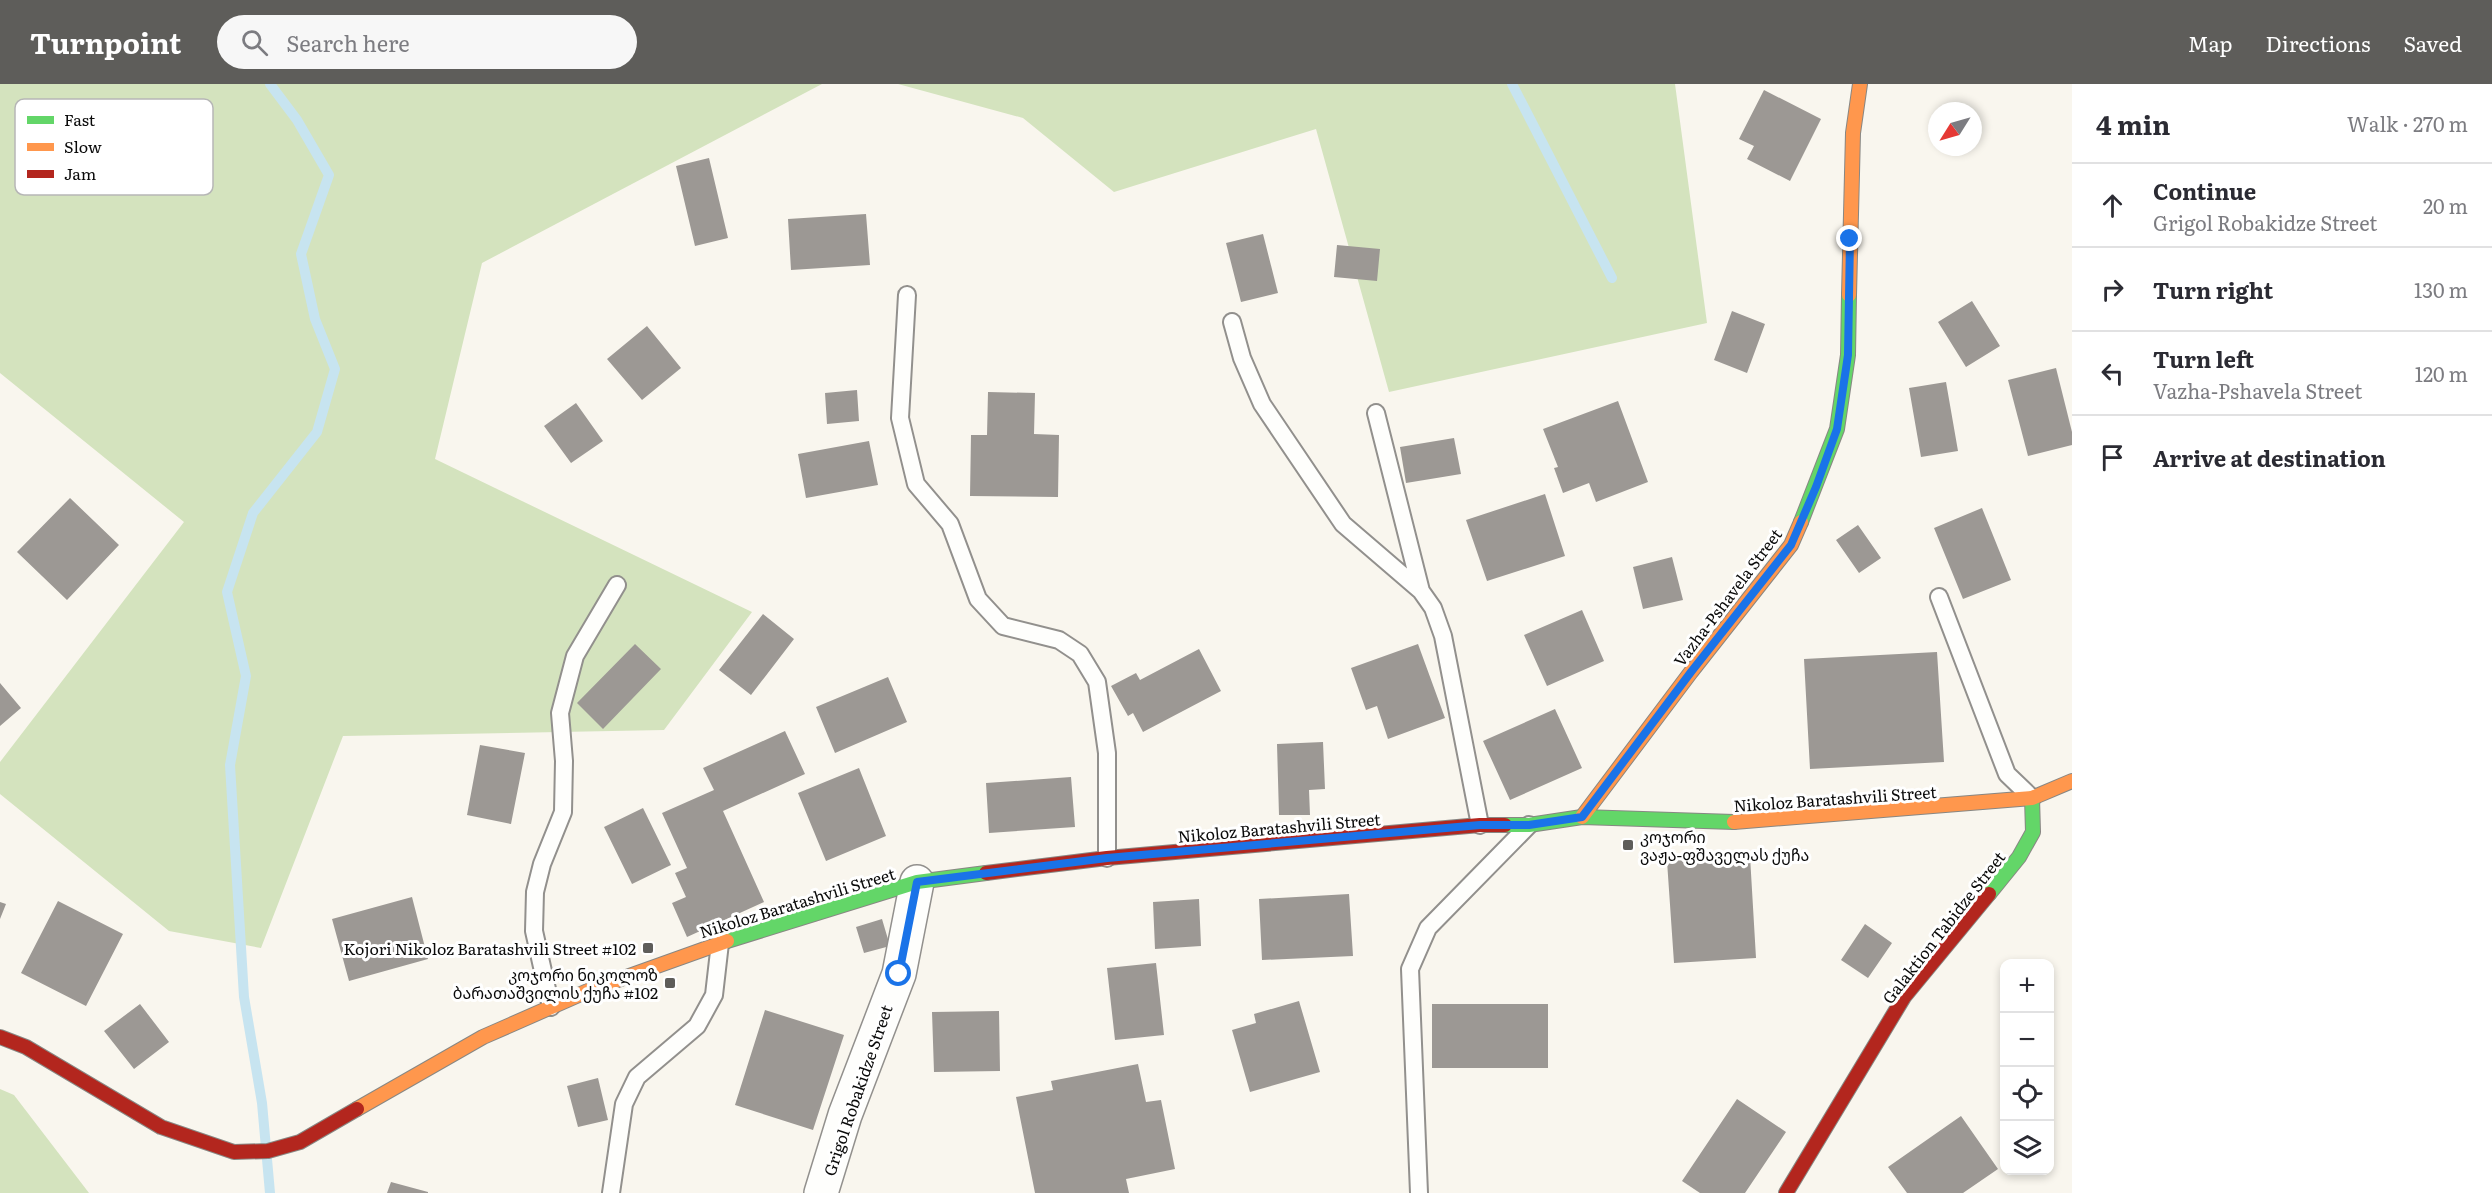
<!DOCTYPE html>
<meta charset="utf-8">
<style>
body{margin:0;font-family:Literata,"Noto Sans Georgian",serif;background:#f7f7f7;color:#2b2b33}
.controls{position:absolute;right:18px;bottom:18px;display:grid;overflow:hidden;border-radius:12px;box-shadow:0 3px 9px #0003}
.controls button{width:54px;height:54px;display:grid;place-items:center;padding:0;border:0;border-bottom:2px solid #e1e1e2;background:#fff;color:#2b2b33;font:30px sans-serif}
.compass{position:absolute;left:1928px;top:18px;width:54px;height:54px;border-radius:50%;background:#fff;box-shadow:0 3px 9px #0003;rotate:233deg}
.stop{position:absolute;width:18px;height:18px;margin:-14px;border:4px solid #1a73e8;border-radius:50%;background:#fff}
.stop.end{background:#1a73e8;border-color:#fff;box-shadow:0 2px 6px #0008}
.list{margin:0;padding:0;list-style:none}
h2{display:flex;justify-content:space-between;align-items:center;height:78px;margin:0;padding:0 24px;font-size:26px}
h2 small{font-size:20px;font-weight:400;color:#7c7c81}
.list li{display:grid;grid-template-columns:39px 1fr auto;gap:18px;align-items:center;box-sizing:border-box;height:84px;padding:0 24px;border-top:2px solid #e1e1e2}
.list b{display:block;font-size:22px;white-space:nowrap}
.list p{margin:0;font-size:20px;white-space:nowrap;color:#7c7c81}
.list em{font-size:20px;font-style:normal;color:#7c7c81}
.icon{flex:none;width:33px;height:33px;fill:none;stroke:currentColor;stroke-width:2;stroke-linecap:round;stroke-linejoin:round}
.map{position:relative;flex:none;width:2072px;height:1109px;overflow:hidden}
header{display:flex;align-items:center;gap:36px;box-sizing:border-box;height:84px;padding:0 30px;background:#5e5d5a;color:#fff}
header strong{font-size:28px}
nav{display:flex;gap:33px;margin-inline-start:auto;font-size:21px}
.search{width:420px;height:54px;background:#f7f7f7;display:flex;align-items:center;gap:15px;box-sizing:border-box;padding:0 21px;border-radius:33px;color:#7c7c81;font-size:22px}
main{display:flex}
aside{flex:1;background:#fff}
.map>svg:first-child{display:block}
</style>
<header>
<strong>Turnpoint</strong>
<div class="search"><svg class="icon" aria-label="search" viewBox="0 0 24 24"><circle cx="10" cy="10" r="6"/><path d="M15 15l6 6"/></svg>Search here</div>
<nav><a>Map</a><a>Directions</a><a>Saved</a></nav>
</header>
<main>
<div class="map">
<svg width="2072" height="1109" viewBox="0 0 2072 1109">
<rect width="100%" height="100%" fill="#f9f6ee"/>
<path fill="#d4e3be" d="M 0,0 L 822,0 L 482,179 L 435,375 L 752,528 L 664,646 L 343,652 L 261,864 L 169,847 L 0,710 L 0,678 L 184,438 L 0,289 Z
M 898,0 L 1675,0 L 1707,239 L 1389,308 L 1316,45 L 1114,108 L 1023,34 Z
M 0,1005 L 14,1011 L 89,1109 L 0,1109 Z"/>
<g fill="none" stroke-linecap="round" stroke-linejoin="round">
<path stroke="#c7e4f0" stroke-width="10" d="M 270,0 L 297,36 L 329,91 L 301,170 L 315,235 L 335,285 L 317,348 L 253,429 L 227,508 L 246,592 L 230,681 L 244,913 L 262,1019 L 270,1109
M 1512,0 L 1612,194"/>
</g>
<path fill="#9c9894" d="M 1764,6 L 1821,35 L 1790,97 L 1747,75 L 1754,62 L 1739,55 Z
M 709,74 L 728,154 L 695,162 L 676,82 Z
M 866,130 L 870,181 L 791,186 L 788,135 Z
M 1263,150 L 1278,209 L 1241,218 L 1226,159 Z
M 1337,161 L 1380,165 L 1377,197 L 1334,193 Z
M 1972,217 L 2000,262 L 1966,283 L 1938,238 Z
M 1732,227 L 1765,240 L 1747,289 L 1714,276 Z
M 647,242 L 681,284 L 642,316 L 607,275 Z
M 2056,284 L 2072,348 L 2072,361 L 2028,372 L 2008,296 Z
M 1946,298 L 1958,367 L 1921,373 L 1909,304 Z
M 857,306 L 859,337 L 827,340 L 825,309 Z
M 988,308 L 1035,309 L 1034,350 L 1059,351 L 1058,413 L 970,412 L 971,351 L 987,351 Z
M 1618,317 L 1648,398 L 1596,418 L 1589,399 L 1563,409 L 1554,384 L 1558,383 L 1543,345 Z
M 576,319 L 603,357 L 571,379 L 544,342 Z
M 1454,354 L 1461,390 L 1406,399 L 1400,363 Z
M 869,357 L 878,401 L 806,414 L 798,370 Z
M 1545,410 L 1565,472 L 1487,497 L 1466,436 Z
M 70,414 L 119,461 L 67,516 L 17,468 Z
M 1982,424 L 2011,496 L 1963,515 L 1934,444 Z
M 1858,441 L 1881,474 L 1859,489 L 1836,456 Z
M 1672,473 L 1683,516 L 1643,525 L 1633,483 Z
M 1582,526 L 1604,577 L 1547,602 L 1524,551 Z
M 763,530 L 794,555 L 751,611 L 719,586 Z
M 635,560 L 661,585 L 603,645 L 577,619 Z
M 1418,560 L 1445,634 L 1388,655 L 1377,622 L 1366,626 L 1351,584 Z
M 1199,565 L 1221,607 L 1143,648 L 1133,629 L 1128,632 L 1111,602 L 1136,589 L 1140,596 Z
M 1937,568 L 1944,678 L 1810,685 L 1804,575 Z
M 888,593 L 907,638 L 835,669 L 816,623 Z
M 0,599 L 21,624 L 0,642 Z
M 1555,625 L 1582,684 L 1510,716 L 1483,657 Z
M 785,647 L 805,690 L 723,727 L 764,818 L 687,853 L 672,819 L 686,813 L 675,789 L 687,784 L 662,729 L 714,706 L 703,684 Z
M 1323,658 L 1325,705 L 1309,706 L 1310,731 L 1279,731 L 1277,660 Z
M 480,661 L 525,669 L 511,740 L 467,731 Z
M 859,684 L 886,752 L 826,777 L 798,709 Z
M 1071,693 L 1075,743 L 989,749 L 986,699 Z
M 643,724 L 671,781 L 632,800 L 604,743 Z
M 1750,772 L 1756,874 L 1674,879 L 1667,777 Z
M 1349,810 L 1353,872 L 1262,876 L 1259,815 Z
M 412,813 L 428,875 L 349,897 L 332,835 Z
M 1199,815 L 1201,862 L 1155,865 L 1153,818 Z
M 58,817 L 123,850 L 86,922 L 21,889 Z
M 0,818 L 6,820 L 0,835 Z
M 882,835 L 890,862 L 864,869 L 856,843 Z
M 1865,840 L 1892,859 L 1868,894 L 1841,876 Z
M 1156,879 L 1164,951 L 1115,956 L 1107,884 Z
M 1299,917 L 1320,988 L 1250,1008 L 1232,946 L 1256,939 L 1254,930 Z
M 140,920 L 169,958 L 134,985 L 104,947 Z
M 1432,920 L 1548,920 L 1548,984 L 1432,984 Z
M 765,926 L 844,951 L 813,1046 L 735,1021 Z
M 999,927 L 1000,987 L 934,988 L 932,928 Z
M 1138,980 L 1146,1018 L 1161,1016 L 1175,1085 L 1126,1095 L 1129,1109 L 1035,1109 L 1016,1013 L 1053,1006 L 1051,997 Z
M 598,994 L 608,1036 L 578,1043 L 567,1002 Z
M 1737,1015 L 1786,1048 L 1745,1109 L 1700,1109 L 1682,1097 Z
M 1961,1032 L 1998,1085 L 1963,1109 L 1907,1109 L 1888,1083 Z
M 391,1098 L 428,1108 L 428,1109 L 387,1109 Z"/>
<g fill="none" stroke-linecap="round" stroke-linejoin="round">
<defs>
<path id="lane" d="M 907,211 L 900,334 L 916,400 L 950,440 L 978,515 L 1003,542 L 1059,556 L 1080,570 L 1097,598 L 1107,669 L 1107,774
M 1232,238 L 1242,274 L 1262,320 L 1343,440 L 1421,507 L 1433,524 L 1443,552 L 1480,741
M 1376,329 L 1421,507
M 1939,513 L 2007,690 L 2032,714
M 551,923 L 534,847 L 535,808 L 542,780 L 563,728 L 564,677 L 560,629 L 575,572 L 617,501
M 611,1109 L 624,1020 L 637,993 L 697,942 L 714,911 L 720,859
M 1419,1109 L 1410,885 L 1428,844 L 1529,741"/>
<path id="street" d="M 821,1109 L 845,1031 L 899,890 L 917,798"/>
<path id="fast" d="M 1801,438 L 1837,345 L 1848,271 L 1849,211
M 1505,741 L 1529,741 L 1582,733 L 1734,738
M 1989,810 L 2019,773 L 2033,748 L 2032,714
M 727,857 L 917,798 L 986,789"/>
<path id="slow" d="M 1849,211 L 1853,49 L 1860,0
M 1582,733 L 1691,588 L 1791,461 L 1801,438
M 1734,738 L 2032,714 L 2072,697
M 357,1025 L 483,953 L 590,906 L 727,857"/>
<path id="jam" d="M 986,789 L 1107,774 L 1480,741 L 1505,741
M 0,953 L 26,963 L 161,1043 L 234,1068 L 268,1067 L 300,1058 L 357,1025
M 1786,1109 L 1904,913 L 1989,810"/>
</defs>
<use href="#lane" stroke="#92908d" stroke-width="20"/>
<use href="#street" stroke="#92908d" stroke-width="36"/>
<use href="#fast" stroke="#888783" stroke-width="16"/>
<use href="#slow" stroke="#888783" stroke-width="16"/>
<use href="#jam" stroke="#888783" stroke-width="16"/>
<use href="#lane" stroke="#fefefc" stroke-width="16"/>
<use href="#street" stroke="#fefefc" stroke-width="33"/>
<use href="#fast" stroke="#63d668" stroke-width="14"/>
<use href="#slow" stroke="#ff974d" stroke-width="14"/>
<use href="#jam" stroke="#b3261e" stroke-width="14"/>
</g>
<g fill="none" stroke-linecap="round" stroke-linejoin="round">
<path stroke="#1a73e8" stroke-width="8" d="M 899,890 L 917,798 L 1107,774 L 1480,741 L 1529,741 L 1582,733 L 1691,588 L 1791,461 L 1816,403 L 1837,345 L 1848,271 L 1850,155"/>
</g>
<g fill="#5e5d5a" stroke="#fff" stroke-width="2">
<rect x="1622" y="755" width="12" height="12" rx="3"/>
<rect x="642" y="858" width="12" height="12" rx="3"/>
<rect x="664" y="893" width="12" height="12" rx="3"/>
</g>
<g text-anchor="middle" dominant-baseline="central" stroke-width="6" stroke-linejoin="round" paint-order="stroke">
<g font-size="16" fill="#0a0a0a" stroke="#fff">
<text transform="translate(1727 513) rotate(-53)">Vazha-Pshavela Street</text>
<text transform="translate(1835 714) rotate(-4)">Nikoloz Baratashvili Street</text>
<text transform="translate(1279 743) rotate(-5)">Nikoloz Baratashvili Street</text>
<text transform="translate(797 818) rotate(-17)">Nikoloz Baratashvili Street</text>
<text transform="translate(1943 843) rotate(-52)">Galaktion Tabidze Street</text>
<text transform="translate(857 1006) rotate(-71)">Grigol Robakidze Street</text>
</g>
<g font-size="16" fill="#0a0a0a" stroke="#fff" text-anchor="end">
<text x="1640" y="752" text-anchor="start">კოჯორი<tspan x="1640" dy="18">ვაჟა-ფშაველას ქუჩა</tspan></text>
<text x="636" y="864">Kojori Nikoloz Baratashvili Street #102</text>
<text x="658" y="890">კოჯორი ნიკოლოზ<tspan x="658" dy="18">ბარათაშვილის ქუჩა #102</tspan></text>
</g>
</g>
<rect x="15" y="15" width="198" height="96" rx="9" fill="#fff" stroke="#b6b6b6" stroke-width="1.5"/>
<rect x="27" y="32" width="27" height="8" fill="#63d668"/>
<rect x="27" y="59" width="27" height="8" fill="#ff974d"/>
<rect x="27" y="86" width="27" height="8" fill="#b3261e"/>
<g font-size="16" fill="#0a0a0a">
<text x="64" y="42">Fast</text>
<text x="64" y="69">Slow</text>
<text x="64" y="96">Jam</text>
</g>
</svg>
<div class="controls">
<button>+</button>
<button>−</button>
<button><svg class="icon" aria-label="locate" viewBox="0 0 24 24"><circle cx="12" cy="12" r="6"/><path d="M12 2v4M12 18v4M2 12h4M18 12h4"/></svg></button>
<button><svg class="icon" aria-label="layers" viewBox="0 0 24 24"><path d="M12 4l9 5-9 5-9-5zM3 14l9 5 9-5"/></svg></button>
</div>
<svg class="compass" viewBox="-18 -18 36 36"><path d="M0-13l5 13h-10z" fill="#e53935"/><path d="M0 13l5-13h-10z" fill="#7c7c81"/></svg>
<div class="stop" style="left:899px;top:890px"></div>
<div class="stop end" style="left:1850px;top:155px"></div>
</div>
<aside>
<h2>4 min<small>Walk · 270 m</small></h2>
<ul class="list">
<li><svg class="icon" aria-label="ahead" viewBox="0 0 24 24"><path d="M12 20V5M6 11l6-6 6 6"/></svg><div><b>Continue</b><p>Grigol Robakidze Street</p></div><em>20 m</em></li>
<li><svg class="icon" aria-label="right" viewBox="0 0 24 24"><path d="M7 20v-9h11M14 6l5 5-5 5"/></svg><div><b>Turn right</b></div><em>130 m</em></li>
<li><svg class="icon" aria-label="left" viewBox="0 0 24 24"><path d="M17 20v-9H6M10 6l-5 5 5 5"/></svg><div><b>Turn left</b><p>Vazha-Pshavela Street</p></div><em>120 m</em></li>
<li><svg class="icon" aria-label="arrive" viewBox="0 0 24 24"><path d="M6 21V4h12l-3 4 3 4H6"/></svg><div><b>Arrive at destination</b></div></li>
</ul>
</aside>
</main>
